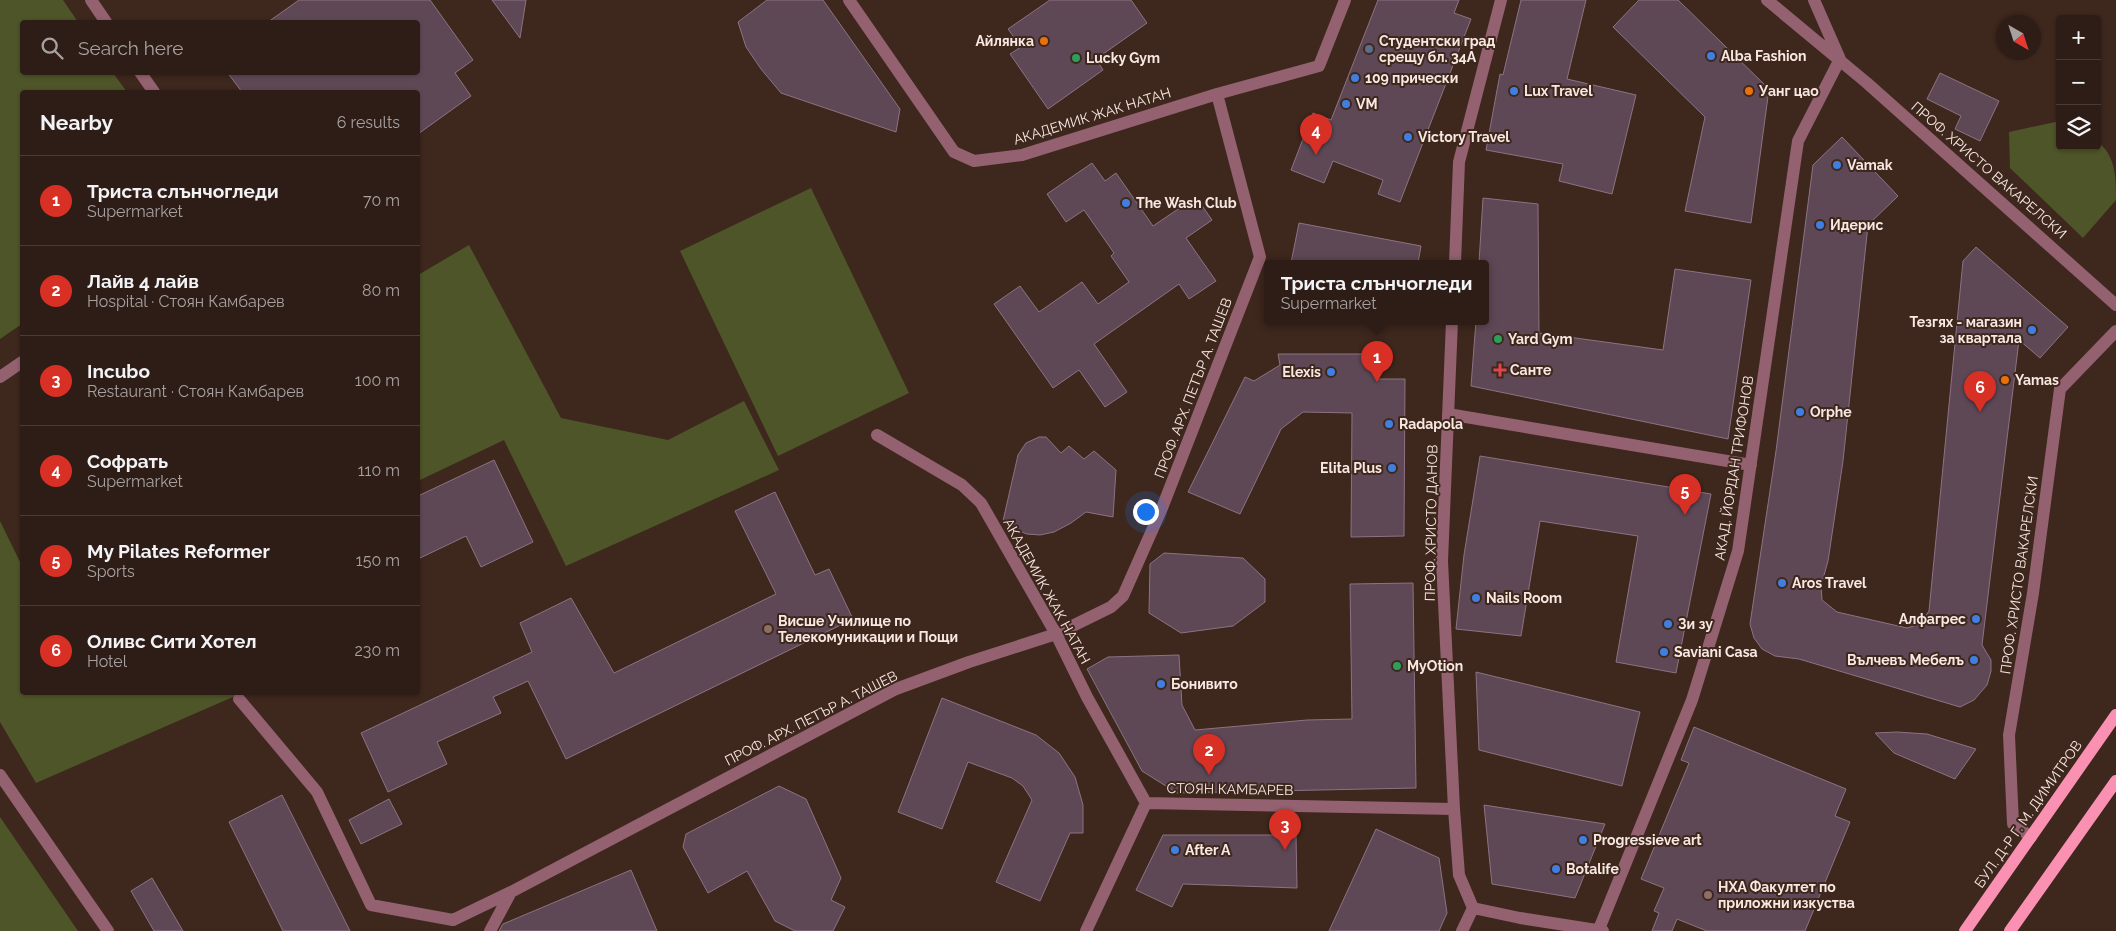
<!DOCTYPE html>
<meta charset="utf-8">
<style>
body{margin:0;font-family:Raleway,sans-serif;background:#3a2a23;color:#f1f3f6}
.controls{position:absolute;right:15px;top:15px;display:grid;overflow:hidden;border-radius:5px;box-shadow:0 1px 4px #0004}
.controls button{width:45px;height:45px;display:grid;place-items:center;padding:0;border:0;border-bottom:1px solid #493b35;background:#2e1d16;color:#f1f3f6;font:25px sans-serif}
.compass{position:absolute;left:1996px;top:15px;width:45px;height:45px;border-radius:50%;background:#2e1d16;box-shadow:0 1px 4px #0004;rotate:141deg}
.you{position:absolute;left:1145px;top:511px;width:18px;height:18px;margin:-12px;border:4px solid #fff;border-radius:50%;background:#1a73e8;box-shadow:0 0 0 8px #1a73e833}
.badge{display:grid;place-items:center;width:32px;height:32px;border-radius:50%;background:#d93025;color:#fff;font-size:16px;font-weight:700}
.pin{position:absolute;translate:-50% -41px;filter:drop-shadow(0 1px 2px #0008)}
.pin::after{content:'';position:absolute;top:26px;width:18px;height:15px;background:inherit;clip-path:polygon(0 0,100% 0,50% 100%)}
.popup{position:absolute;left:1264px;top:260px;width:225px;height:65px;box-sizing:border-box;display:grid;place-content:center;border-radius:5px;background:#2e1d16;filter:drop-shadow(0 1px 4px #0005);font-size:16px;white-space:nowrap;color:#a7a2a1}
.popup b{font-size:19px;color:#f1f3f6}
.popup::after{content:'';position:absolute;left:50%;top:100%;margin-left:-10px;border:10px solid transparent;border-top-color:#2e1d16}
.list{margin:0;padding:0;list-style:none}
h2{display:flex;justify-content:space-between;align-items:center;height:65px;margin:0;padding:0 20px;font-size:21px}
h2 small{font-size:16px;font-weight:400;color:#a7a2a1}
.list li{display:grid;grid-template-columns:32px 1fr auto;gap:15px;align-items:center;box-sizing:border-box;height:90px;padding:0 20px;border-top:1px solid #493b35}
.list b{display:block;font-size:19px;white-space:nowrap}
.list p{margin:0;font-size:16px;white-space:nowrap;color:#a7a2a1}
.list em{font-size:16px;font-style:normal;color:#a7a2a1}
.icon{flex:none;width:28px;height:28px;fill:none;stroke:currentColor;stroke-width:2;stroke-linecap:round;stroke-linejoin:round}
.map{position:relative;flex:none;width:2116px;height:931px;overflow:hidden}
.search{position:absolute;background:#2e1d16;box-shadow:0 1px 4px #0004;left:20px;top:20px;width:400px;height:55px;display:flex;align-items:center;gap:12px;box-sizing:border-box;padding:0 18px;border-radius:5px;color:#a7a2a1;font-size:19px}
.panel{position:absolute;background:#2e1d16;box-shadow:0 1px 4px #0004;left:20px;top:90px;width:400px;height:605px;border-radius:5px}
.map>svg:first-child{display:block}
</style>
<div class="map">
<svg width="2116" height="931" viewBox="0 0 2116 931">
<rect width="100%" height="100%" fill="#3e271d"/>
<path fill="#4e5528" d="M 0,0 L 63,0 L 78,22 L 22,22 L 22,72 L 113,73 L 127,92 L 22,92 L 22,324 L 0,339 Z
M 2060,121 L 2060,146 L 2097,146 L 2097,141 C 2116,156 2116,177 2116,200 L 2083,238 L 2010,168 L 2009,132 Z
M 811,188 L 909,393 L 778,456 L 680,251 Z
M 469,245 L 561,418 L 668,440 L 744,401 L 779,470 L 566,566 L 504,440 L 418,481 L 418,275 Z
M 0,521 L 22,566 L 22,692 L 242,693 L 36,783 L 0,722 Z
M 0,817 L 78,931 L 0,931 Z"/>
<path fill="#5f4856" stroke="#8c7382" d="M 299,0 L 430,0 L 473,60 L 455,73 L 471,96 L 418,134 L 418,92 L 242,92 L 227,72 L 418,72 L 418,22 L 268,22 Z
M 492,0 L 526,0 L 520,38 Z
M 767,0 L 823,0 L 900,109 L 896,132 L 781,93 L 761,69 L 746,47 L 738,22 Z
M 1050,0 L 1131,0 L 1147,23 L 1096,59 L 1103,70 L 1048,109 L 1010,54 L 1021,47 L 1008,29 Z
M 1378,0 L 1459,0 L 1454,13 L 1471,19 L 1400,202 L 1378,194 L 1383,180 L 1333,161 L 1324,183 L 1291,170 L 1313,113 L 1331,120 Z
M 1521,0 L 1586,0 L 1567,79 L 1636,95 L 1612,194 L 1559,181 L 1563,164 L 1486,150 L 1500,74 L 1503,75 Z
M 1639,0 L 1678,0 L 1769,89 L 1751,223 L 1685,211 L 1705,117 L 1613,27 Z
M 1940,73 L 1999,101 L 1980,141 L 1955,129 L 1961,116 L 1927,99 Z
M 1842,137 L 1898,196 L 1868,225 L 1843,461 L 1828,561 L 1821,586 L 1822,600 L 1837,612 L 1907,628 L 1920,624 L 1929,611 L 1963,261 L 1976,247 L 2068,327 L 2040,358 L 2019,340 L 1982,645 L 1991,660 L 1991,671 L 1987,685 L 1974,700 L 1960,707 L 1799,659 L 1775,656 L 1762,649 L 1754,638 L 1750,624 L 1776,451 L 1813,165 Z
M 1092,163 L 1105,181 L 1116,173 L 1153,226 L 1196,197 L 1212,220 L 1186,238 L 1216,281 L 1189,299 L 1179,284 L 1094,344 L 1127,392 L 1105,407 L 1079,370 L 1053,388 L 994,304 L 1020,286 L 1039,312 L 1082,282 L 1098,304 L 1129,282 L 1111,256 L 1114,253 L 1084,210 L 1066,222 L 1047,194 Z
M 1483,198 L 1538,204 L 1539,333 L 1663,350 L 1675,269 L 1751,280 L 1728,439 L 1471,386 L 1476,321 L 1486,321 L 1486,263 L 1479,263 Z
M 1299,223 L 1421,246 L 1418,263 L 1291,263 Z
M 1278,354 L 1381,354 L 1375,379 L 1405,379 L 1404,536 L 1351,537 L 1352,413 L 1303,412 L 1281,429 L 1240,514 L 1188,492 L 1245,377 L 1254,381 L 1280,365 Z
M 1039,437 L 1046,437 L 1061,453 L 1069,446 L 1084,459 L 1094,451 L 1116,470 L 1113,517 L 1086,512 L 1071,523 L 1054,532 L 1040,535 L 1027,534 L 1014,529 L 1003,521 L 1018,455 L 1026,443 Z
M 1480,456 L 1711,494 L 1676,673 L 1616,662 L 1638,536 L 1540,521 L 1521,636 L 1456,629 L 1464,555 Z
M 494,460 L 533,542 L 481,567 L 466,536 L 418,559 L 418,496 Z
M 775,492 L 815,575 L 829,569 L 853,619 L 566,759 L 528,681 L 493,697 L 501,713 L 437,742 L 447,764 L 388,792 L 361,733 L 532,652 L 520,623 L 571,598 L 614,673 L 776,594 L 735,511 Z
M 1164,553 L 1243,558 L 1265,579 L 1265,602 L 1233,626 L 1181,633 L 1149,613 L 1150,564 Z
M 1413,583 L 1416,788 L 1177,793 L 1142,771 L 1087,669 L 1108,657 L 1179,655 L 1182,705 L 1195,730 L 1307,720 L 1352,719 L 1350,584 Z
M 1476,672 L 1640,712 L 1622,786 L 1479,750 Z
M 942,698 L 1036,735 L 1059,753 L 1075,777 L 1083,805 L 1083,833 L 1070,833 L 1040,901 L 996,882 L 1032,800 L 1023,786 L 1012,778 L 968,762 L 942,829 L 898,812 Z
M 1694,727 L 1846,789 L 1835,816 L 1850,822 L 1805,931 L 1707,931 L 1677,919 L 1672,931 L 1652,931 L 1659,913 L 1654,911 L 1664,888 L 1641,879 L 1689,763 L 1681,760 Z
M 1897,732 L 1927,734 L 1976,749 L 1955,779 L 1894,753 L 1875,733 Z
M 779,786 L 806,799 L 841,878 L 831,900 L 845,907 L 833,931 L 795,931 L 775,921 L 747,871 L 708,893 L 683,847 L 686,834 Z
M 282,795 L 350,931 L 283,931 L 229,822 Z
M 389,799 L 402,824 L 361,844 L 349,820 Z
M 1484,805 L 1605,824 L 1575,898 L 1492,884 Z
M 1376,829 L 1439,858 L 1447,913 L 1439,931 L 1329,931 Z
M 1163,835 L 1296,835 L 1297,888 L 1183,884 L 1172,907 L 1136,890 Z
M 631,870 L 657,931 L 499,931 L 503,924 Z
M 152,878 L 183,931 L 154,931 L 131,891 Z"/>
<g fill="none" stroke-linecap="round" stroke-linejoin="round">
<path stroke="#946170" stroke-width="12" d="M 91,0 L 106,22
M 849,0 L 954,152 L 974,161 L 1022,155 L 1217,94 L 1319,66 L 1345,0
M 1767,0 L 1867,83 L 2116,305
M 1814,0 L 1839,57
M 140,72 L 154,92
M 1455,263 L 1459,162 L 1501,0
M 1452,321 L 1442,561 L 1454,809 L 1459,875 L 1473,908 L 1462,931
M 0,377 L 22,362
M 1448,414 L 1751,465
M 877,435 L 962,485 L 981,503 L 1056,634 L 1087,697 L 1146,803
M 239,699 L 317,792 L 371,905 L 453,920 L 511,892 L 896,689 L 969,662 L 1056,634 L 1111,607 L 1123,596 L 1162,508 L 1260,257 L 1217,94
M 0,775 L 108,931
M 2031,837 L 2013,824 L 2009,735 L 2033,593 L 2060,389 L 2116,331
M 1473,908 L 1520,918 L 1603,931
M 1599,929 L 1692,700 L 1738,551 L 1798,141 L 1840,59
M 490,931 L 511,892
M 1086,931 L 1146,803 L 1454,809"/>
<path stroke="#fa91b2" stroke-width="12" d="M 1965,931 L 2116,715
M 2010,931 L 2116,781"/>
</g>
<g fill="#e8710a" stroke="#3e271d" stroke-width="2">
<circle cx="1044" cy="41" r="5"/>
<circle cx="1749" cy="91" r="5"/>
<circle cx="2005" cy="380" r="5"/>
</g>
<circle fill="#5c6f8a" stroke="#3e271d" stroke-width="2" cx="1369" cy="49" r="5"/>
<g fill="#3f7fe0" stroke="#3e271d" stroke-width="2">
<circle cx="1711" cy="56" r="5"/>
<circle cx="1355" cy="78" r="5"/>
<circle cx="1514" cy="91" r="5"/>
<circle cx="1346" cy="104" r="5"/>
<circle cx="1408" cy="137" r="5"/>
<circle cx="1837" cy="165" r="5"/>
<circle cx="1126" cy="203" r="5"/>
<circle cx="1820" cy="225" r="5"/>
<circle cx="2032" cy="330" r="5"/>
<circle cx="1331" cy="372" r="5"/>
<circle cx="1800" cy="412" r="5"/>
<circle cx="1389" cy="424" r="5"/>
<circle cx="1392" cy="468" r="5"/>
<circle cx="1782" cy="583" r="5"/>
<circle cx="1476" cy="598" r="5"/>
<circle cx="1976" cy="619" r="5"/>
<circle cx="1668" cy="624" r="5"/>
<circle cx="1664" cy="652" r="5"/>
<circle cx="1974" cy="660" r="5"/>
<circle cx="1161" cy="684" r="5"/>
<circle cx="1583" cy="840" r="5"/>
<circle cx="1175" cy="850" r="5"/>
<circle cx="1556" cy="869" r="5"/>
</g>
<g fill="#2e9e5b" stroke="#3e271d" stroke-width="2">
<circle cx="1076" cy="58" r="5"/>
<circle cx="1498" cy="339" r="5"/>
<circle cx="1397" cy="666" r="5"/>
</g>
<path fill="#e0444e" stroke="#3e271d" stroke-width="2" d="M1497.5 362.5h5v5h5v5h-5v5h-5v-5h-5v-5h5z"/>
<g fill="#8d6e63" stroke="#3e271d" stroke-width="2">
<circle cx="768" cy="629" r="5"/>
<circle cx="1708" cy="895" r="5"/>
</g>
<g text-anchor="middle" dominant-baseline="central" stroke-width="4" stroke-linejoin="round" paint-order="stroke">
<g font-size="14" font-weight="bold" fill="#f8e8e2" stroke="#3e271d" text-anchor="start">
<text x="1034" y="41" text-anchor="end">Айлянка</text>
<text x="1379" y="41">Студентски град<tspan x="1379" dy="16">срещу бл. 34А</tspan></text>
<text x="1721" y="56">Alba Fashion</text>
<text x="1086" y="58">Lucky Gym</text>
<text x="1365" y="78">109 прически</text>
<text x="1524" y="91">Lux Travel</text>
<text x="1759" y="91">Уанг цао</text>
<text x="1356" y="104">VM</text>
<text x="1418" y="137">Victory Travel</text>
<text x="1847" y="165">Vamak</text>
<text x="1136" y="203">The Wash Club</text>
<text x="1830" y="225">Идерис</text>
<text x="2022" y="322" text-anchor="end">Тезгях - магазин<tspan x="2022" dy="16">за квартала</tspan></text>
<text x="1508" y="339">Yard Gym</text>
<text x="1510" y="370">Санте</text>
<text x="1321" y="372" text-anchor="end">Elexis</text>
<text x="2015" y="380">Yamas</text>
<text x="1810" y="412">Orphe</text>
<text x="1399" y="424">Radapola</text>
<text x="1382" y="468" text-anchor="end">Elita Plus</text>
<text x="1792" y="583">Aros Travel</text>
<text x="1486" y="598">Nails Room</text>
<text x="1966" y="619" text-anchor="end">Алфагрес</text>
<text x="778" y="621">Висше Училище по<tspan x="778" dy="16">Телекомуникации и Пощи</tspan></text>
<text x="1678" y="624">Зи зу</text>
<text x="1674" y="652">Saviani Casa</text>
<text x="1964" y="660" text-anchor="end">Вълчевъ Мебелъ</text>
<text x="1407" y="666">MyOtion</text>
<text x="1171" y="684">Бонивито</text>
<text x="1593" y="840">Progressieve art</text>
<text x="1185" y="850">After A</text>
<text x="1566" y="869">Botalife</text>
<text x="1718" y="887">НХА Факултет по<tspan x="1718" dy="16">приложни изкуства</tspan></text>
</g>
<g font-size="14" fill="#f8e8e2" stroke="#3e271d">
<text transform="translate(1092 116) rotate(-17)">АКАДЕМИК ЖАК НАТАН</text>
<text transform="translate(1989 170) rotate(41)">ПРОФ. ХРИСТО ВАКАРЕЛСКИ</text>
<text transform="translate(1193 388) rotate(-69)">ПРОФ. АРХ. ПЕТЪР А. ТАШЕВ</text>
<text transform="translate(1734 468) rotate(-81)">АКАД. ЙОРДАН ТРИФОНОВ</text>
<text transform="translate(1431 523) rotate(-89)">ПРОФ. ХРИСТО ДАНОВ</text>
<text transform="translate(2019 575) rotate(-82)">ПРОФ. ХРИСТО ВАКАРЕЛСКИ</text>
<text transform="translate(1047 591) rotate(61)">АКАДЕМИК ЖАК НАТАН</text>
<text transform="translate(811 718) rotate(-27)">ПРОФ. АРХ. ПЕТЪР А. ТАШЕВ</text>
<text transform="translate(1230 789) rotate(1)">СТОЯН КАМБАРЕВ</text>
<text transform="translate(2028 814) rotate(-55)">БУЛ. Д-Р Г. М. ДИМИТРОВ</text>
</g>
</g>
</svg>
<div class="controls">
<button>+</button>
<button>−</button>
<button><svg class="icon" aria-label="layers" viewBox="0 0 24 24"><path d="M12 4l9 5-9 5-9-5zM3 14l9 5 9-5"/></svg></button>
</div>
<svg class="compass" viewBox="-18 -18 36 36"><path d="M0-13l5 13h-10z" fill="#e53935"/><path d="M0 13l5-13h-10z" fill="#a7a2a1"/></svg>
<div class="you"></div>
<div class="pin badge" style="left:1377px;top:382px">1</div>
<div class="popup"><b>Триста слънчогледи</b>Supermarket</div>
<div class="pin badge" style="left:1209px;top:775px">2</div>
<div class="pin badge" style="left:1285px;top:850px">3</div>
<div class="pin badge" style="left:1316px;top:155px">4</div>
<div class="pin badge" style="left:1685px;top:515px">5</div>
<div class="pin badge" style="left:1980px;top:412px">6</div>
<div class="search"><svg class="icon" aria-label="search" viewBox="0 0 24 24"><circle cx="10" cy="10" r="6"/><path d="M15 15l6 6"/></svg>Search here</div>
<section class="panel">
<h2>Nearby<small>6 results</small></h2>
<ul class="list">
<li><span class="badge">1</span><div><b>Триста слънчогледи</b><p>Supermarket</p></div><em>70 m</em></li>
<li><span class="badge">2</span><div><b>Лайв 4 лайв</b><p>Hospital · Стоян Камбарев</p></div><em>80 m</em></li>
<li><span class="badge">3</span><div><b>Incubo</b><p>Restaurant · Стоян Камбарев</p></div><em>100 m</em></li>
<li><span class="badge">4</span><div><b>Софрать</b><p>Supermarket</p></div><em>110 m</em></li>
<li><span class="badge">5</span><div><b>My Pilates Reformer</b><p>Sports</p></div><em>150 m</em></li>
<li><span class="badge">6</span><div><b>Оливс Сити Хотел</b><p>Hotel</p></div><em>230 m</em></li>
</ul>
</section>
</div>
